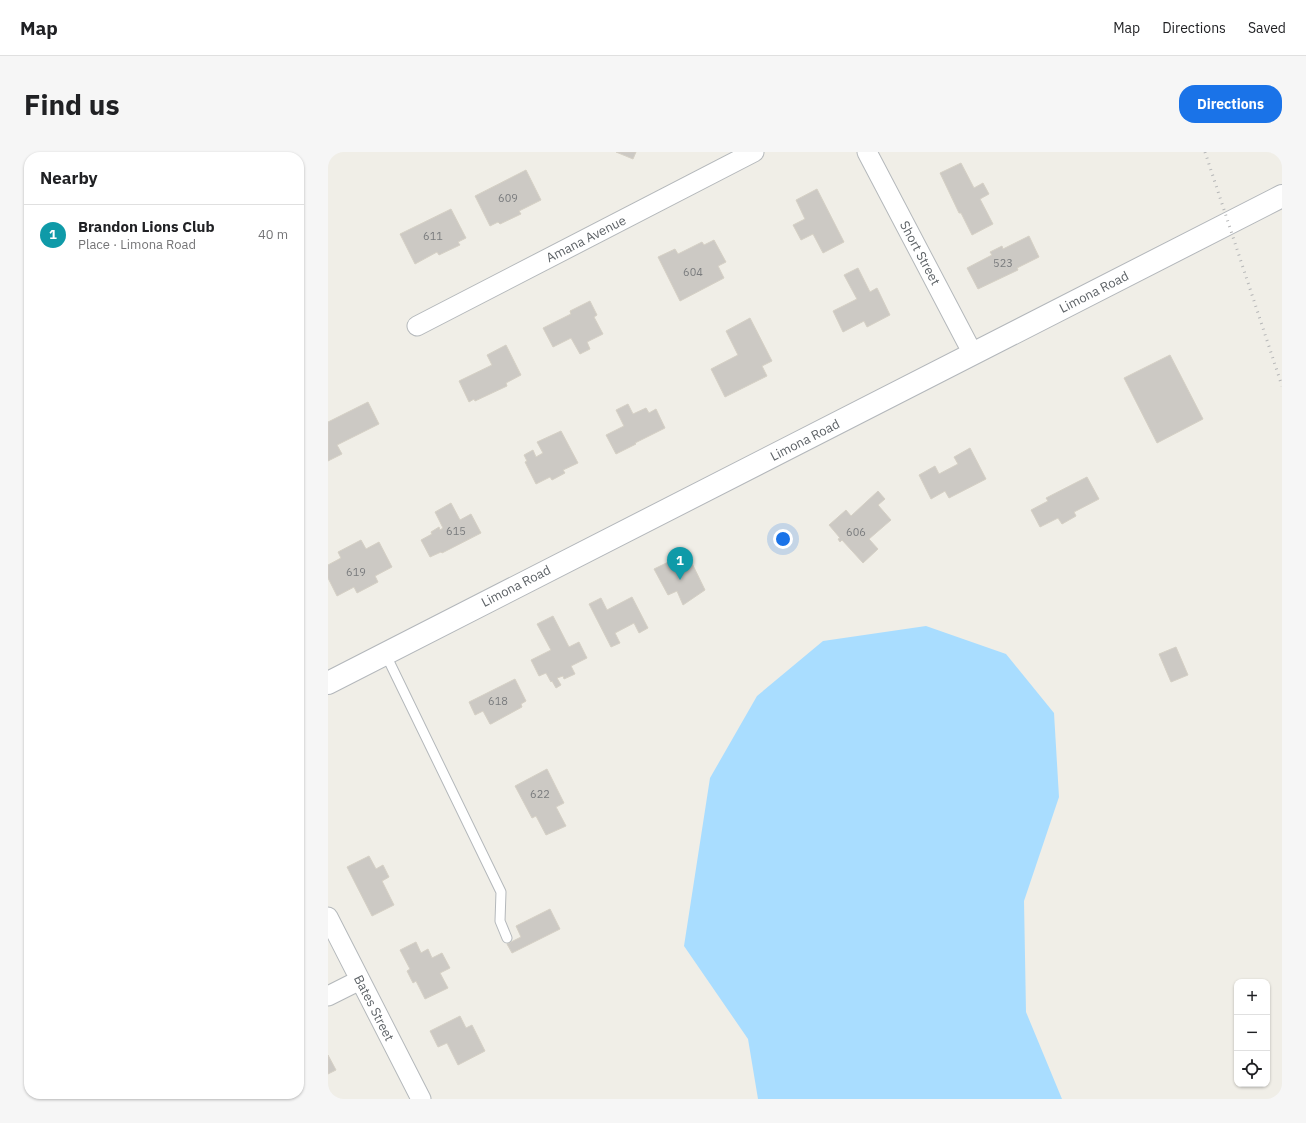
<!DOCTYPE html>
<meta charset="utf-8">
<style>
body{margin:0;font-family:"IBM Plex Sans",sans-serif;background:#f6f6f6;color:#202124}
.controls{position:absolute;right:12px;bottom:12px;display:grid;overflow:hidden;border-radius:8px;box-shadow:0 1px 3px #0004}
.controls button{width:36px;height:36px;display:grid;place-items:center;padding:0;border:0;border-bottom:1px solid #e0e0e0;background:#fff;color:#202124;font:20px sans-serif}
.you{position:absolute;left:455px;top:387px;width:14px;height:14px;margin:-10px;border:3px solid #fff;border-radius:50%;background:#1a73e8;box-shadow:0 0 0 6px #1a73e833}
.badge{display:grid;place-items:center;width:26px;height:26px;border-radius:50%;background:#1a73e8;color:#fff;font-size:13px;font-weight:700}
.pin{position:absolute;translate:-50% -33px;filter:drop-shadow(0 1px 2px #0008)}
.pin::after{content:'';position:absolute;top:21px;width:14px;height:12px;background:inherit;clip-path:polygon(0 0,100% 0,50% 100%)}
.list{margin:0;padding:0;list-style:none}
h2{display:flex;justify-content:space-between;align-items:center;height:52px;margin:0;padding:0 16px;font-size:17px}
h2 small{font-size:13px;font-weight:400;color:#757577}
.list li{display:grid;grid-template-columns:26px 1fr auto;gap:12px;align-items:center;box-sizing:border-box;height:60px;padding:0 16px;border-top:1px solid #e0e0e0}
.list b{display:block;font-size:15px;white-space:nowrap}
.list p{margin:0;font-size:13px;white-space:nowrap;color:#757577}
.list em{font-size:13px;font-style:normal;color:#757577}
.icon{flex:none;width:22px;height:22px;fill:none;stroke:currentColor;stroke-width:2;stroke-linecap:round;stroke-linejoin:round}
.map{position:relative;flex:none;width:954px;height:947px;overflow:hidden;border-radius:16px}
header{display:flex;align-items:center;gap:24px;box-sizing:border-box;height:56px;padding:0 20px;background:#fff;border-bottom:1px solid #e0e0e0}
header strong{font-size:19px}
nav{display:flex;gap:22px;margin-inline-start:auto;font-size:14px}
.intro{display:flex;align-items:center;justify-content:space-between;box-sizing:border-box;height:96px;padding:0 24px}
h1{margin:0;font-size:28px}
.button{padding:10px 18px;border-radius:16px;background:#1a73e8;color:#fff;font-size:14px;font-weight:700}
main{display:flex;gap:24px;padding:0 24px}
aside{flex:1;background:#fff;border-radius:16px;box-shadow:0 1px 3px #0004}
.map>svg:first-child{display:block}
</style>
<header>
<strong>Map</strong>
<nav><a>Map</a><a>Directions</a><a>Saved</a></nav>
</header>
<div class="intro"><h1>Find us</h1><a class="button">Directions</a></div>
<main>
<aside>
<h2>Nearby<small></small></h2>
<ul class="list">
<li><span class="badge" style="background:#0f9aa8">1</span><div><b>Brandon Lions Club</b><p>Place · Limona Road</p></div><em>40 m</em></li>
</ul>
</aside>
<div class="map">
<svg width="954" height="947" viewBox="0 0 954 947">
<rect width="100%" height="100%" fill="#f0eee7"/>
<path fill="#a9ddff" d="M 598,474 L 678,502 L 726,561 L 731,645 L 696,749 L 698,860 L 734,947 L 430,947 L 420,887 L 356,794 L 382,626 L 429,544 L 495,489 Z"/>
<path fill="#ccc9c4" stroke="#d5d0c5" d="M 288,0 L 308,0 L 305,7 Z
M 633,11 L 646,36 L 655,31 L 661,42 L 652,47 L 665,72 L 644,83 L 633,61 L 631,61 L 612,21 Z
M 198,18 L 213,48 L 191,59 L 193,62 L 172,72 L 170,70 L 162,74 L 147,44 Z
M 489,37 L 516,90 L 495,101 L 485,82 L 473,88 L 465,73 L 477,67 L 468,48 Z
M 123,57 L 138,86 L 130,90 L 132,93 L 111,103 L 109,100 L 87,112 L 72,82 Z
M 701,84 L 711,105 L 689,116 L 690,118 L 650,137 L 639,116 L 664,103 L 662,100 L 674,94 L 675,97 Z
M 386,88 L 398,110 L 390,114 L 396,126 L 352,149 L 330,105 L 347,97 L 350,102 L 374,90 L 376,93 Z
M 530,116 L 542,140 L 549,136 L 562,163 L 539,175 L 536,169 L 515,180 L 505,159 L 529,147 L 516,123 Z
M 262,149 L 269,163 L 266,165 L 275,182 L 259,190 L 262,197 L 252,202 L 243,186 L 225,195 L 215,176 L 243,162 L 242,159 Z
M 422,166 L 444,209 L 434,214 L 439,224 L 397,245 L 383,217 L 410,203 L 398,179 Z
M 178,193 L 193,223 L 178,231 L 179,234 L 147,249 L 146,247 L 141,250 L 131,229 L 164,213 L 159,203 Z
M 842,203 L 875,267 L 829,291 L 796,226 Z
M 40,250 L 51,272 L 9,293 L 14,302 L 0,309 L 0,270 Z
M 300,252 L 305,262 L 318,256 L 321,261 L 328,257 L 337,276 L 307,291 L 308,292 L 288,302 L 278,283 L 296,274 L 288,258 Z
M 233,279 L 250,311 L 235,318 L 237,321 L 224,328 L 222,325 L 208,332 L 197,310 L 199,309 L 196,303 L 205,298 L 208,305 L 215,301 L 209,290 Z
M 642,296 L 658,327 L 621,346 L 617,339 L 603,347 L 591,323 L 607,314 L 611,322 L 630,312 L 626,305 Z
M 759,325 L 771,347 L 746,360 L 748,364 L 734,372 L 730,366 L 712,375 L 703,358 L 720,349 L 718,346 Z
M 550,339 L 557,347 L 550,353 L 563,368 L 541,387 L 550,397 L 535,411 L 514,388 L 512,390 L 510,387 L 512,386 L 501,373 L 518,358 L 523,364 Z
M 123,351 L 132,368 L 143,362 L 153,381 L 114,401 L 113,400 L 102,405 L 93,388 L 104,382 L 103,380 L 111,375 L 112,378 L 115,376 L 107,360 Z
M 33,388 L 38,397 L 51,390 L 64,415 L 47,424 L 50,430 L 29,441 L 26,435 L 9,444 L 0,426 L 0,413 L 13,406 L 10,400 Z
M 359,401 L 377,438 L 355,453 L 349,439 L 340,443 L 326,417 Z
M 304,445 L 320,476 L 311,481 L 306,471 L 287,481 L 292,491 L 283,495 L 261,452 L 273,446 L 279,458 Z
M 225,464 L 241,495 L 251,490 L 259,506 L 243,514 L 247,522 L 236,527 L 235,524 L 229,526 L 233,533 L 228,536 L 224,529 L 223,530 L 218,521 L 211,524 L 203,508 L 223,498 L 209,472 Z
M 848,495 L 860,523 L 843,530 L 831,502 Z
M 187,527 L 198,549 L 193,552 L 194,555 L 163,572 L 162,572 L 155,559 L 147,563 L 141,550 Z
M 219,617 L 236,651 L 228,655 L 238,674 L 218,683 L 208,664 L 204,666 L 187,634 Z
M 41,704 L 48,717 L 55,713 L 61,725 L 54,729 L 66,753 L 44,764 L 19,715 Z
M 222,757 L 232,777 L 184,801 L 179,792 L 193,785 L 188,774 Z
M 88,790 L 93,801 L 100,797 L 104,806 L 114,801 L 122,816 L 112,821 L 120,836 L 97,847 L 88,829 L 85,831 L 79,819 L 82,817 L 72,798 Z
M 132,864 L 138,876 L 144,873 L 157,899 L 130,913 L 119,891 L 110,895 L 102,879 Z
M 0,903 L 8,918 L 0,922 Z"/>
<g fill="none" stroke-linecap="round" stroke-linejoin="round">
<defs>
<path id="lane" d="M 57,501 L 173,740 L 172,769 L 179,786"/>
<path id="street" d="M 539,0 L 645,202
M 89,174 L 426,0
M 0,765 L 93,947
M 0,844 L 32,828"/>
<path id="secondary" d="M 0,531 L 954,44"/>
</defs>
<use href="#lane" stroke="#b4b8bb" stroke-width="11"/>
<use href="#street" stroke="#b4b8bb" stroke-width="21"/>
<use href="#secondary" stroke="#b3b7bb" stroke-width="24"/>
<use href="#lane" stroke="#fff" stroke-width="9"/>
<use href="#street" stroke="#fff" stroke-width="19"/>
<use href="#secondary" stroke="#fff" stroke-width="22"/>
<path stroke="#b5b6b7" stroke-width="3" stroke-dasharray="1 5" stroke-linecap="butt" d="M 877,0 L 954,234"/>
</g>
<g text-anchor="middle" dominant-baseline="central" stroke-width="3" stroke-linejoin="round" paint-order="stroke">
<g font-size="11" fill="#7a7c7e">
<text x="180" y="46">609</text>
<text x="105" y="84">611</text>
<text x="675" y="111">523</text>
<text x="365" y="120">604</text>
<text x="128" y="379">615</text>
<text x="528" y="380">606</text>
<text x="28" y="420">619</text>
<text x="170" y="549">618</text>
<text x="212" y="642">622</text>
</g>
<g font-size="13" fill="#5e6367" stroke="#fff">
<text transform="translate(258 87) rotate(-27)">Amana Avenue</text>
<text transform="translate(592 101) rotate(62)">Short Street</text>
<text transform="translate(766 140) rotate(-27)">Limona Road</text>
<text transform="translate(477 288) rotate(-27)">Limona Road</text>
<text transform="translate(188 434) rotate(-27)">Limona Road</text>
<text transform="translate(46 856) rotate(63)">Bates Street</text>
</g>
</g>
</svg>
<div class="controls">
<button>+</button>
<button>−</button>
<button><svg class="icon" aria-label="locate" viewBox="0 0 24 24"><circle cx="12" cy="12" r="6"/><path d="M12 2v4M12 18v4M2 12h4M18 12h4"/></svg></button>
</div>
<div class="you"></div>
<div class="pin badge" style="left:352px;top:428px;background:#0f9aa8">1</div>
</div>
</main>
